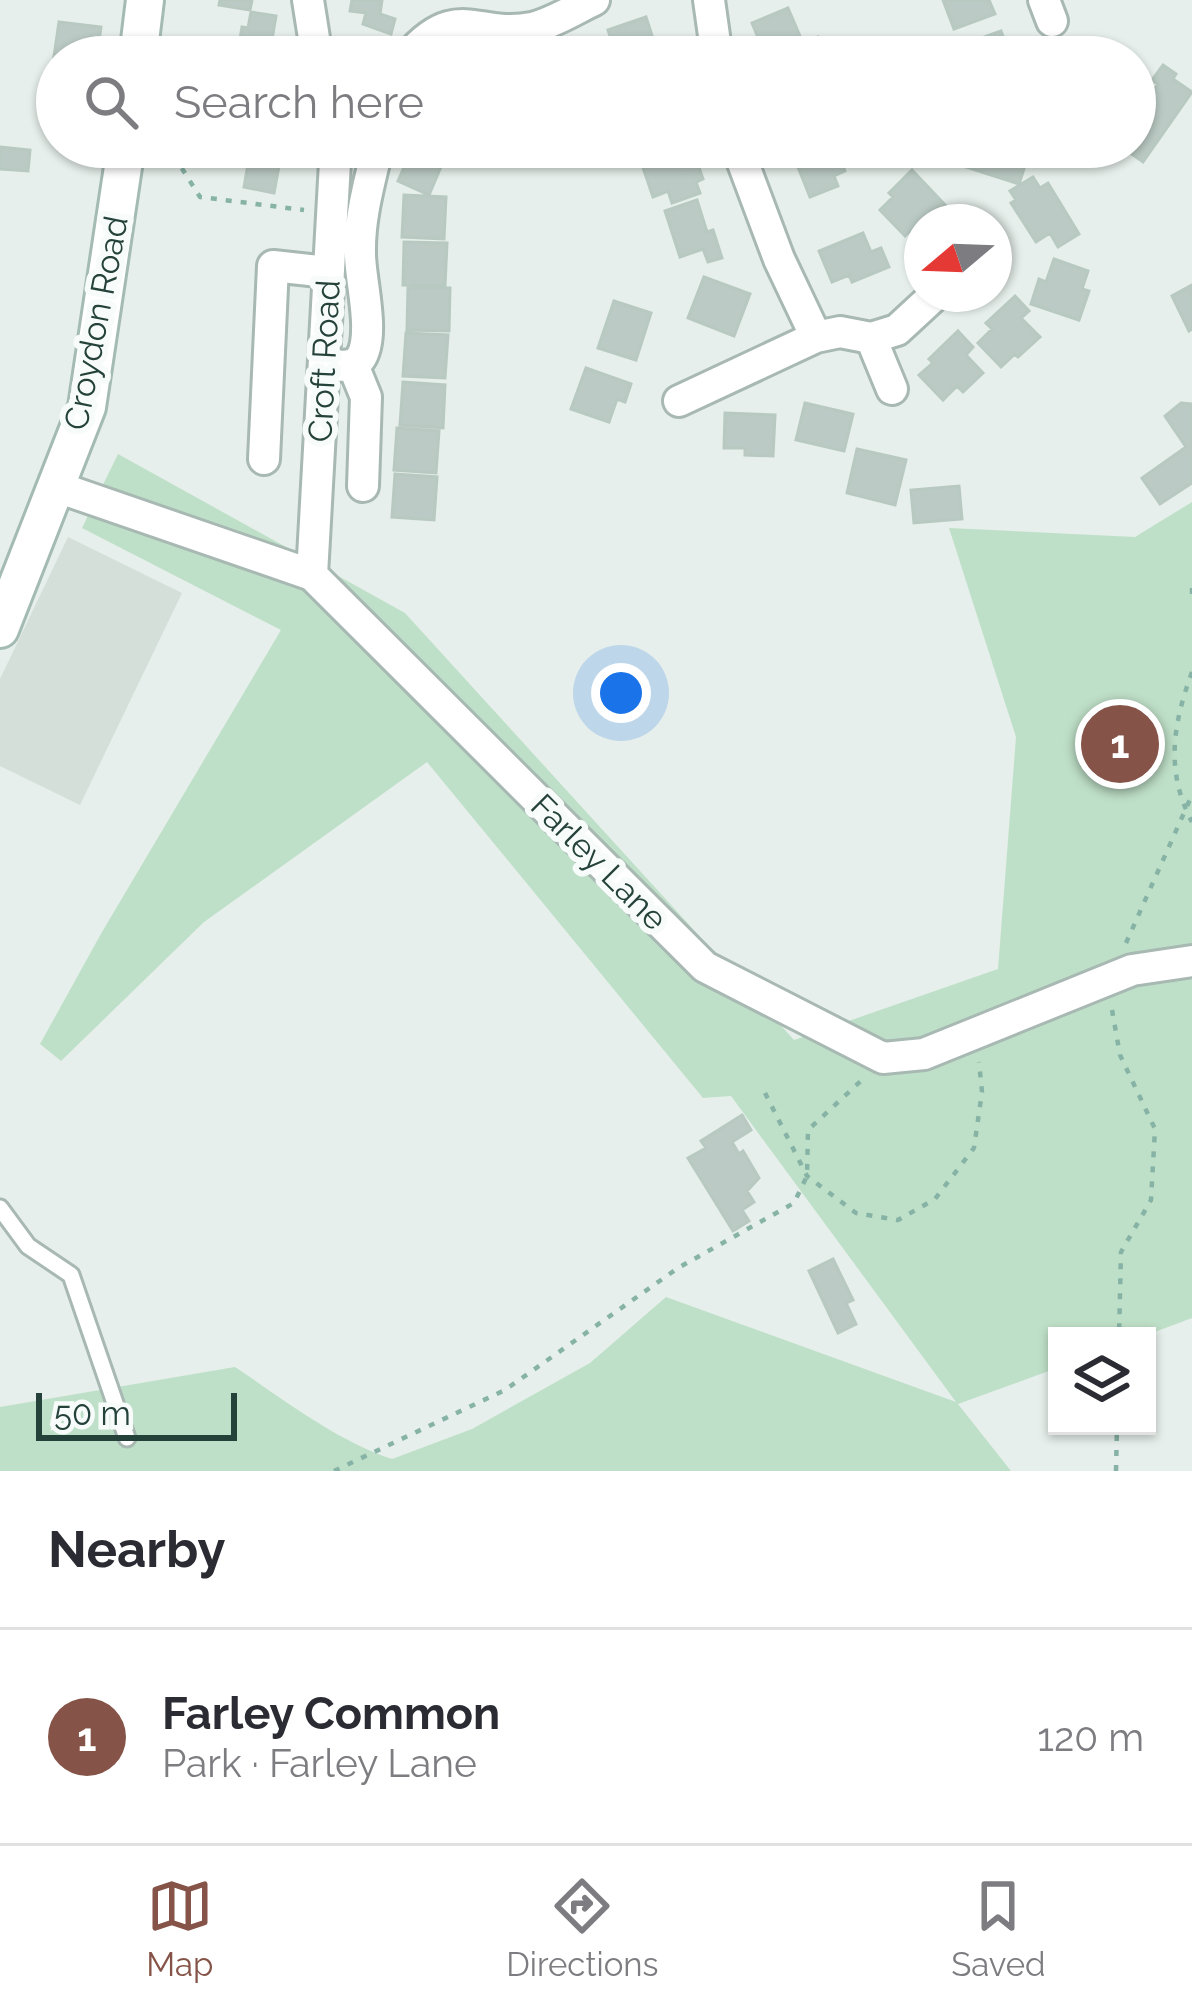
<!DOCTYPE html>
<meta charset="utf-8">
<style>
body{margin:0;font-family:Raleway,sans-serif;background:#f2f2f3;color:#2b2b33}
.controls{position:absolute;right:36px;bottom:36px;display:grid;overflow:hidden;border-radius:0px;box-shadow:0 3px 9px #0004}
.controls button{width:108px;height:108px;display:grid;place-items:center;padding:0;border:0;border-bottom:3px solid #e1e1e2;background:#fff;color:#2b2b33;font:60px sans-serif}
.compass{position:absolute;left:904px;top:204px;width:108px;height:108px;border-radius:50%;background:#fff;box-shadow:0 3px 9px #0004;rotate:251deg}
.scale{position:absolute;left:36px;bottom:30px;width:201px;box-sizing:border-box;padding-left:12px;border:6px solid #24423a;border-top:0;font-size:33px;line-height:42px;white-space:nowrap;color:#24423a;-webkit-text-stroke:9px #f7fbf9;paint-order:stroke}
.you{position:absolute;left:621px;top:693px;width:42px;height:42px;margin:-30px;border:9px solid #fff;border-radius:50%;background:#1a73e8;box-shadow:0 0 0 18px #1a73e833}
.badge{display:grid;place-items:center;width:78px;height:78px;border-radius:50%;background:#855347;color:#fff;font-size:39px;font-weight:700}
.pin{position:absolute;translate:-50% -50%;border:6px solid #fff;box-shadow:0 3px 12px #0006}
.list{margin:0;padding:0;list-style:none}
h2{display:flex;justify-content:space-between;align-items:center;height:156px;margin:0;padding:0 48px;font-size:51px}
h2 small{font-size:39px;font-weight:400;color:#7c7c81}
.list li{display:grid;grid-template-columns:78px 1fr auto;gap:36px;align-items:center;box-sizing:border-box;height:216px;padding:0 48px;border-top:3px solid #e1e1e2}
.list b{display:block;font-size:45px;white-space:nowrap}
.list p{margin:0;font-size:39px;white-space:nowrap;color:#7c7c81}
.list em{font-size:39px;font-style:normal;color:#7c7c81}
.icon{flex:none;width:66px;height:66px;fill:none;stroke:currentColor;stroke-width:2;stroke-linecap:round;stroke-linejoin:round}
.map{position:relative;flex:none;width:1192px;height:1471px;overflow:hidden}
.search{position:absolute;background:#fff;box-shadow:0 3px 9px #0004;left:36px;right:36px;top:36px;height:132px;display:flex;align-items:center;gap:30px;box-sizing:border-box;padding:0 42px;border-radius:66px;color:#7c7c81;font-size:45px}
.sheet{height:372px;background:#fff}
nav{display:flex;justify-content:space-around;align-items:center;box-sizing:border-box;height:168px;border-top:3px solid #e1e1e2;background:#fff;font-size:33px;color:#7c7c81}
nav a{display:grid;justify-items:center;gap:6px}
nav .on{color:#855347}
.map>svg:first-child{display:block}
</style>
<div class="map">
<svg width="1192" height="1471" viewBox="0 0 1192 1471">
<rect width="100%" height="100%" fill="#e6efeb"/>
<path fill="#d4dfda" d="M 68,537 L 182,593 L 80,805 L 0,766 L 0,679 Z"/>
<path fill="#bfe0c8" d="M 118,454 L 405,613 L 794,1040 L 998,969 L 1016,737 L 949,528 L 1135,537 L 1192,502 L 1192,1318 L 1144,1336 L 1057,1336 L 1057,1368 L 958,1404 L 1011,1471 L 0,1471 L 0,1407 L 235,1367 C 286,1401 334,1439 392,1459 L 472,1429 L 590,1363 L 666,1297 L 956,1402 L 731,1096 L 703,1098 L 427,762 L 204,922 L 61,1061 L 40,1044 L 102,932 L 281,630 L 82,528 Z"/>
<path fill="#bbcac4" stroke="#b8c9c2" stroke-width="3" d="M 220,0 L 252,0 L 250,10 L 219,5 Z
M 352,0 L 382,0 L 380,14 L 395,19 L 391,34 L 363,24 L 366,13 L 350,11 Z
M 943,0 L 989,0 L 995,14 L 954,29 Z
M 788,8 L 803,43 L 818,37 L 824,52 L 811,57 L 766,57 L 752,23 Z
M 251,12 L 276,16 L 269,57 L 237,57 L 242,27 L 248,28 Z
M 646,17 L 659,57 L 617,57 L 608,30 Z
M 59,22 L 101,27 L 98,50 L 103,51 L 102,57 L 57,57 L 57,70 L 52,70 Z
M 1001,31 L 1011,57 L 964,57 L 960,46 Z
M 1163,65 L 1176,74 L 1173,79 L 1192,92 L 1143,162 L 1122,147 L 1135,147 L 1135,118 L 1158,84 L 1152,80 Z
M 0,147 L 30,150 L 28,171 L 0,169 Z
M 251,147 L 282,150 L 274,193 L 244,187 Z
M 413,147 L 449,148 L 429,195 L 398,181 Z
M 666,147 L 677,147 L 684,167 L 697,162 L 703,179 L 696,182 L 700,193 L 672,203 L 668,191 L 653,197 L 639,156 Z
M 790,147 L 836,147 L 845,171 L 834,176 L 838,186 L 810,197 Z
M 966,147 L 1031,147 L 1019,184 L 960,165 Z
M 912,170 L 947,207 L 932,222 L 922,222 L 922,226 L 919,223 L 905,236 L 880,210 L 893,197 L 889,193 Z
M 1033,177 L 1040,188 L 1048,183 L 1079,234 L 1058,247 L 1050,233 L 1036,242 L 1011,203 L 1016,200 L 1010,191 Z
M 404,195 L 446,197 L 444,239 L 402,237 Z
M 697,200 L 707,232 L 713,230 L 722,258 L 708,262 L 703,249 L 680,257 L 665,211 Z
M 863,233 L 871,252 L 881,248 L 889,267 L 852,282 L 849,275 L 832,282 L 819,251 Z
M 404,242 L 447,243 L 445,286 L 403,285 Z
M 1054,259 L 1088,271 L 1082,289 L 1089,291 L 1079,320 L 1031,304 L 1039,279 L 1046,282 Z
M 704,277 L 750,294 L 734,336 L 688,318 Z
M 1192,285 L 1192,329 L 1189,331 L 1172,296 Z
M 408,287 L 450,288 L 449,331 L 407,330 Z
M 1015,296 L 1029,311 L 1021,318 L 1040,337 L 1018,357 L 1015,354 L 1001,367 L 978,343 L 992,329 L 986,323 Z
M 614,301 L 651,313 L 636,360 L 598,348 Z
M 958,331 L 973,347 L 966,355 L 983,373 L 963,392 L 957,386 L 943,400 L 919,375 L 933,363 L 929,359 Z
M 406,333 L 448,335 L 445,378 L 403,376 Z
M 586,368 L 631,384 L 625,402 L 617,399 L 609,422 L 571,409 Z
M 403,382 L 445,385 L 443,428 L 400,425 Z
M 805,403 L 853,414 L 844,451 L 796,440 Z
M 1181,403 L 1192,404 L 1192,483 L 1160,504 L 1142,478 L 1186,447 L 1165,416 Z
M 725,413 L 775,415 L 773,456 L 745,455 L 745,448 L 724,448 Z
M 397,428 L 439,431 L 436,473 L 394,470 Z
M 857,449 L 906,460 L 895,505 L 847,493 Z
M 395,474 L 437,477 L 434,520 L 392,517 Z
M 959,486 L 962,519 L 914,523 L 911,490 Z
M 742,1115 L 751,1130 L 732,1142 L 739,1154 L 743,1151 L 759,1178 L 747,1191 L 754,1202 L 742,1210 L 749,1221 L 733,1231 L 688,1158 L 706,1148 L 701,1141 Z
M 833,1259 L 853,1300 L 846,1303 L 856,1324 L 838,1333 L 809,1271 Z"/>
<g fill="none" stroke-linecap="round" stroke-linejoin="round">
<defs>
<path id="service" d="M 0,1208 L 28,1246 L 71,1275 L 127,1438"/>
<path id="minor" d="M 308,0 L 317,57
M 709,0 L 717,57
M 1044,0 L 1052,21
M 408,57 C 457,0 477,39 532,28 C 553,23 575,9 594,0
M 737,147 L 779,259 L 816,337 L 840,332 L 871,338 L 897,330 L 936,294
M 871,338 L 892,389
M 324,365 C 334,365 353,369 360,359 C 376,336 360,280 360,254 C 359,219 369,184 377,150
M 353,365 L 366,397 L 363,486
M 679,401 L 816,337
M 264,459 L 273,266 L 328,272
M 57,487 L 312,575 L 705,967 L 883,1058 L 924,1054 L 1132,970 L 1192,961
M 312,575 L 335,162 L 333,147"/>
<path id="secondary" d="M 138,57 L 145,0
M 0,629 L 87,407 L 126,147"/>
</defs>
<use href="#service" stroke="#a8b8b2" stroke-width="21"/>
<use href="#minor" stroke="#a8b8b2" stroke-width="36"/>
<use href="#secondary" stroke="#a4bbb3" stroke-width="42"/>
<path stroke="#86b3a5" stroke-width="4.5" stroke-dasharray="6 9" stroke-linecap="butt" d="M 163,147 L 169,148 L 200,197 L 304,210
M 1192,588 L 1192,600
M 1192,672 C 1173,724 1165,771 1192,822
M 1126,943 L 1192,795
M 1112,1010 L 1120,1055 L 1155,1129 L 1151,1200 L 1121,1252 L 1119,1336
M 765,1093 L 807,1176 L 856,1213 L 898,1220 L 935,1199 L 974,1148 L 982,1092 L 979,1062
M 334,1471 L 505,1390 L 678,1268 L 794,1203 L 807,1176 L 808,1130 L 863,1079
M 1116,1471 L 1117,1426"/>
<use href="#service" stroke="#fff" stroke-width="15"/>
<use href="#minor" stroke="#fff" stroke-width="30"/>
<use href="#secondary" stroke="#fff" stroke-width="36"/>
</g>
<g text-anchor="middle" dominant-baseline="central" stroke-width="12" stroke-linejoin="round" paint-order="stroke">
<g font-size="33" fill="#24423a" stroke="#f7fbf9">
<text transform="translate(96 323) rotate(-79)">Croydon Road</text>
<text transform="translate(324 361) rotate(-87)">Croft Road</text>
<text transform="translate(599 862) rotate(45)">Farley Lane</text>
</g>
</g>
</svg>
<div class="controls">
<button><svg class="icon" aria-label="layers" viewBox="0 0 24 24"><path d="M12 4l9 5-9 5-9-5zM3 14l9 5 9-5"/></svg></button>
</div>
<svg class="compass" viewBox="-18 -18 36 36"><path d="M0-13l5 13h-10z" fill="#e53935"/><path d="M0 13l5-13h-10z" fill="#7c7c81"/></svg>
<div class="scale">50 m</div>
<div class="you"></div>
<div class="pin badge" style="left:1120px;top:744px">1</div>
<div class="search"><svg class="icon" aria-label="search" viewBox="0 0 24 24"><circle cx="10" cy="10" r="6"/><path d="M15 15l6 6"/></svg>Search here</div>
</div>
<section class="sheet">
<h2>Nearby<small></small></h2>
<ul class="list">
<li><span class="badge">1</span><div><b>Farley Common</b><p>Park · Farley Lane</p></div><em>120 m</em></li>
</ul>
</section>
<nav>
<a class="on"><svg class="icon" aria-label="map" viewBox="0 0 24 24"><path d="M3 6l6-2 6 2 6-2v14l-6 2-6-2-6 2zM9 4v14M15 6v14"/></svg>Map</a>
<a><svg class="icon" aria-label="directions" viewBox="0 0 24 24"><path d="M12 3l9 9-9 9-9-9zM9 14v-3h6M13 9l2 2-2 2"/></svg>Directions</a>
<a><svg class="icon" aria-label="saved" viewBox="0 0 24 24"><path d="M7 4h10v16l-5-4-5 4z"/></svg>Saved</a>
</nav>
